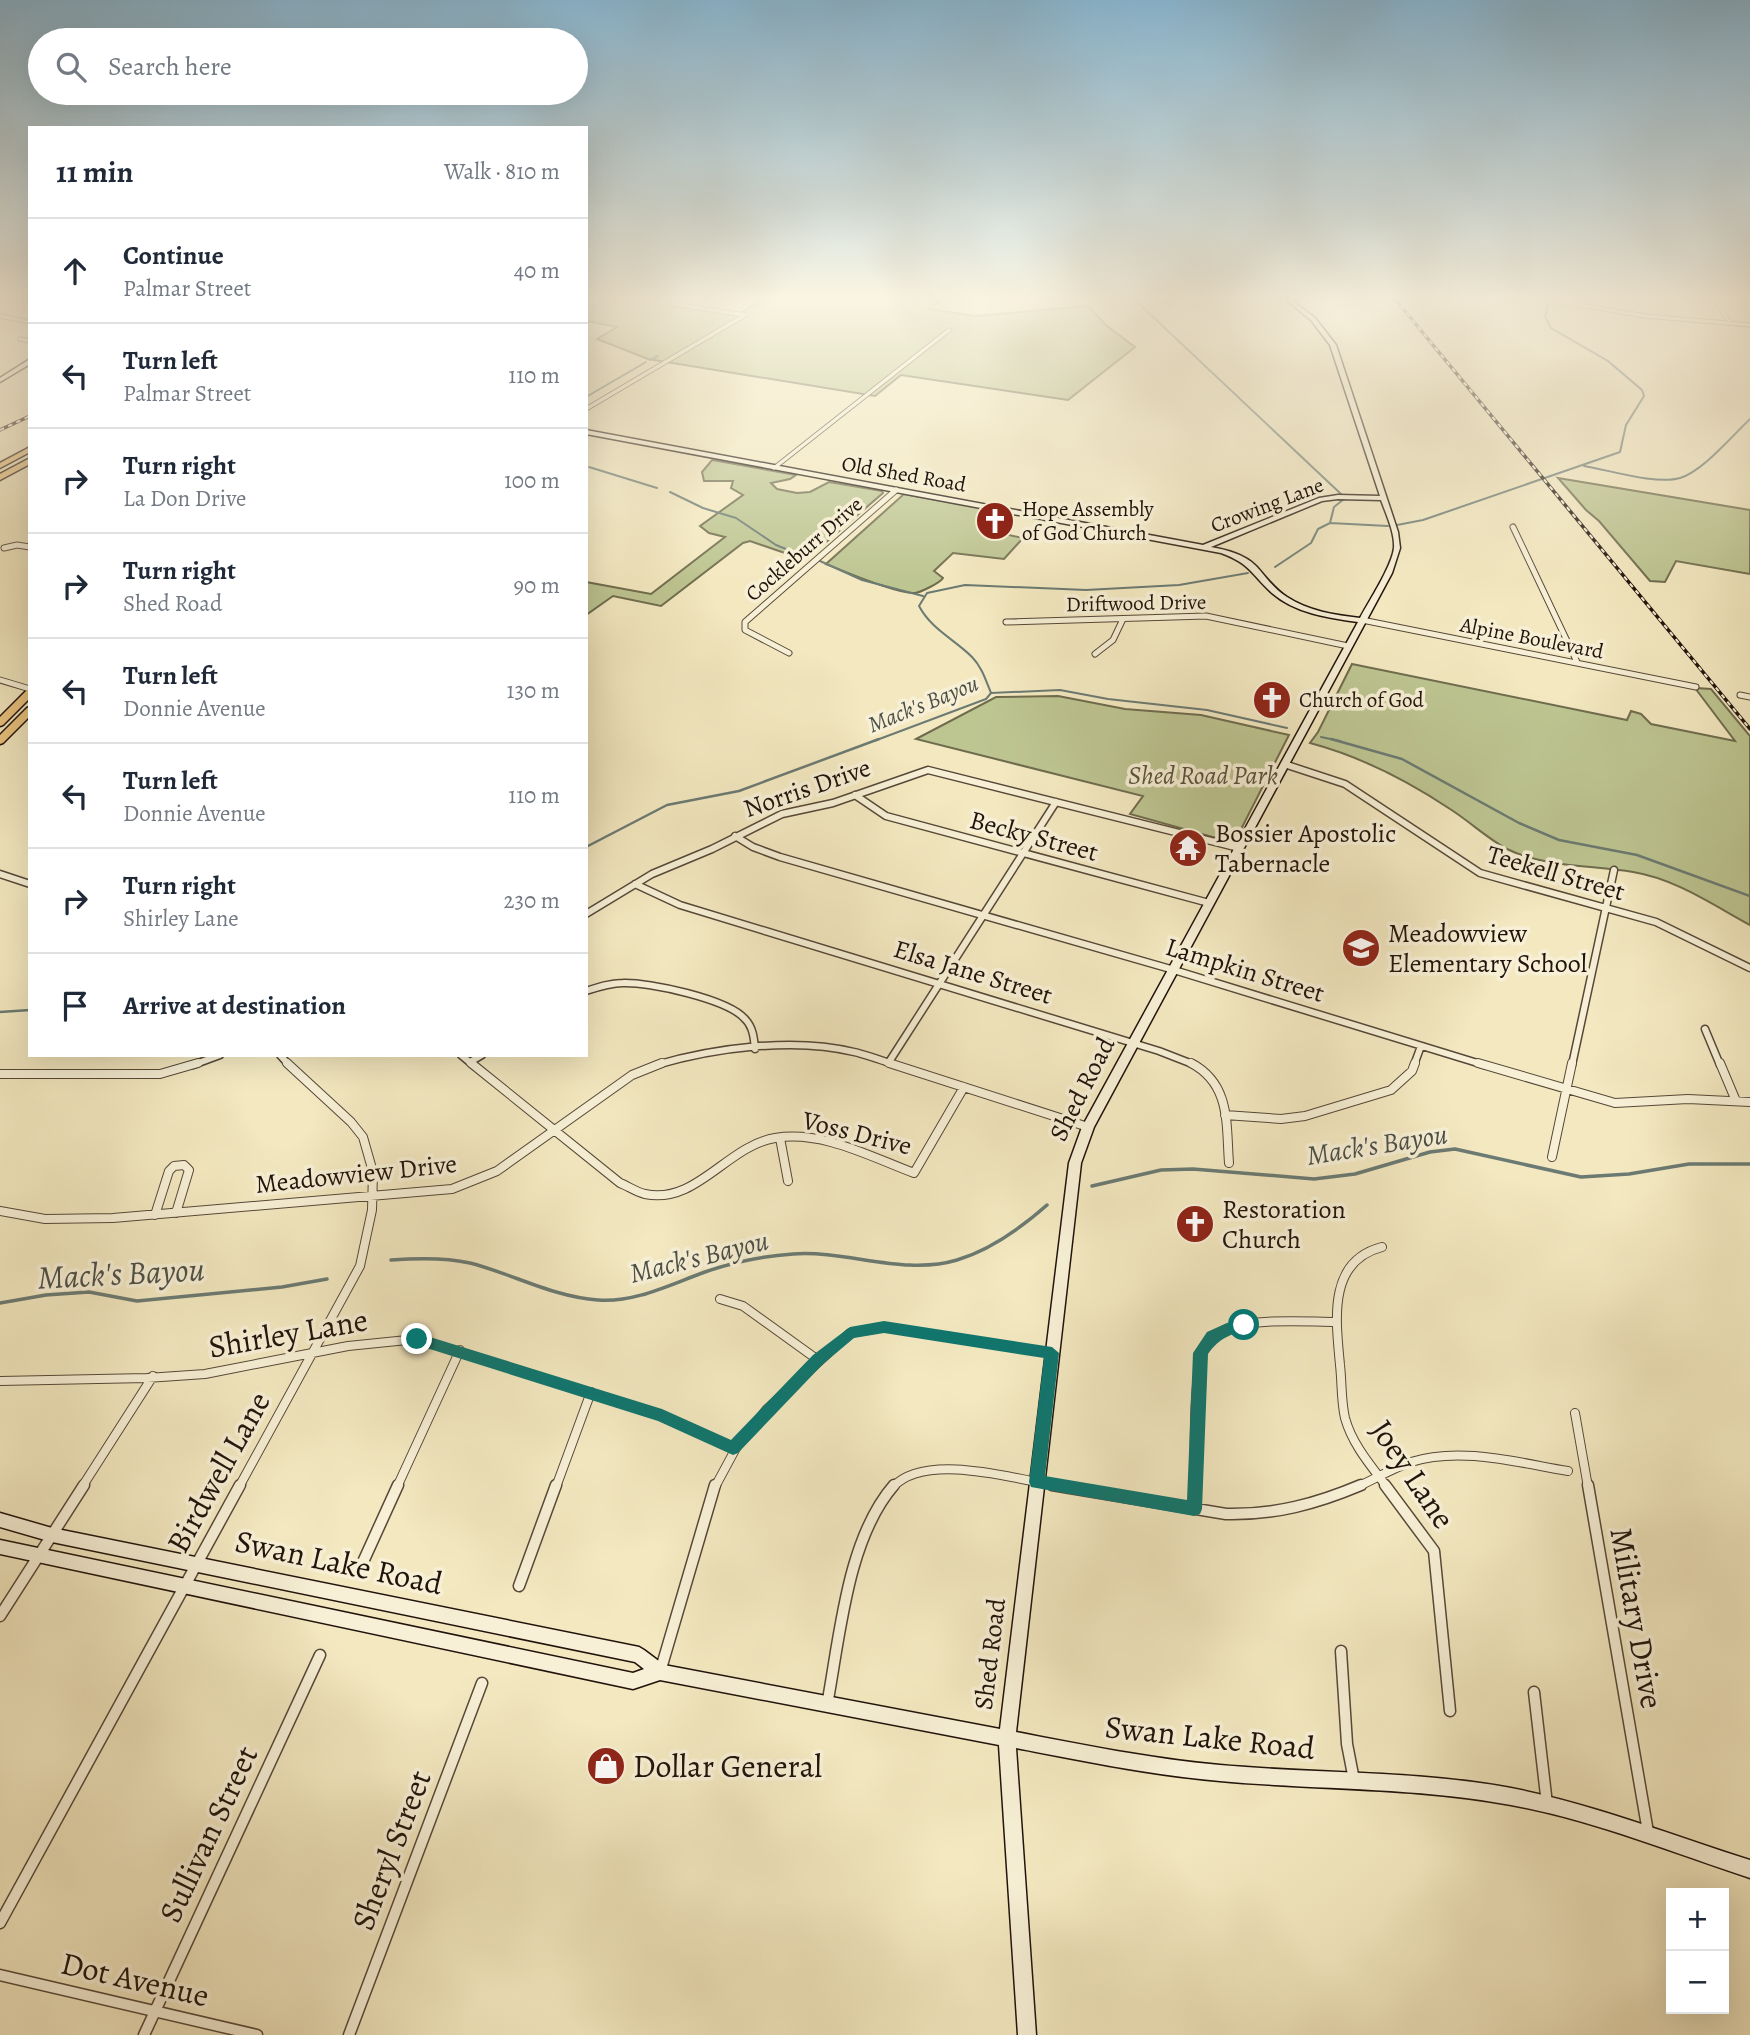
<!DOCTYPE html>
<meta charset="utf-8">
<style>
body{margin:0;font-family:Alegreya,serif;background:#f2f2f3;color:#1f2937}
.controls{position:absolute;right:21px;bottom:21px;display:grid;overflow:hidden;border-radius:0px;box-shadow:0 7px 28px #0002}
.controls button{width:63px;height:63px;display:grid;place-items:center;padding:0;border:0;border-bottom:2px solid #e0e1e3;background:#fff;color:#1f2937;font:35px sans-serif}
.stop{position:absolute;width:21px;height:21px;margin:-16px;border:5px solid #0f766e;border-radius:50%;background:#fff}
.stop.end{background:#0f766e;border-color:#fff;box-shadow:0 2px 7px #0008}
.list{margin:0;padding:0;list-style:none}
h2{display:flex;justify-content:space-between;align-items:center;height:91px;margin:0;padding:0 28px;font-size:30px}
h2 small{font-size:23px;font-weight:400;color:#747a83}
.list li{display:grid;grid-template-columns:46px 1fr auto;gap:21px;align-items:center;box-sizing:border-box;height:105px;padding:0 28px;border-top:2px solid #e0e1e3}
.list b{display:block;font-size:26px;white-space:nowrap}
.list p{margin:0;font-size:23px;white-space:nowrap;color:#747a83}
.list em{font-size:23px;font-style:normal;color:#747a83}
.icon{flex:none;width:38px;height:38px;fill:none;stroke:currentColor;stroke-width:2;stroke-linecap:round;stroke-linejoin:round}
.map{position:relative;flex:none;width:1750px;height:2035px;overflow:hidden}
.search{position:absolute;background:#fff;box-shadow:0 7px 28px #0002;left:28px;top:28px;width:560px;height:77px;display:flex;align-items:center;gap:18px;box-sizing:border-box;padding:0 24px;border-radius:38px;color:#747a83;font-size:26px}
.panel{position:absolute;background:#fff;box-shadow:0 7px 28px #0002;left:28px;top:126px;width:560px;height:931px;border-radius:0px}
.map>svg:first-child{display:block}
</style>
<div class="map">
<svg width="1750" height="2035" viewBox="0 0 1750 2035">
<rect width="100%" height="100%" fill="#f3e8c0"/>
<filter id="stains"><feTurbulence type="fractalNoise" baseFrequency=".00286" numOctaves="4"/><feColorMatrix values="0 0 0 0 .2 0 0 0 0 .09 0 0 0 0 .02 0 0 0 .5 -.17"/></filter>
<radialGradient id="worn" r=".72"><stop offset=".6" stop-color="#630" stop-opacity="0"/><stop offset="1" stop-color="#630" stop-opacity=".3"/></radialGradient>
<path fill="#bdc591" stroke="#6f6c4e" stroke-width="2" d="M 610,299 L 634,299 L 737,315 L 764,299 L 943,299 L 929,309 L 975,316 L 1088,306 L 1107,326 L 1135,347 L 1068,400 L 901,375 L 875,396 L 648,359 L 597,339 L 617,327 L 586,321 L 586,309 Z
M 712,460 L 796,475 L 790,479 L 771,483 L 777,489 L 797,493 L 810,492 L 829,482 L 882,491 L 883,493 L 824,544 L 802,559 L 750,541 L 743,543 L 661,606 L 613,596 L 586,615 L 586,582 L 651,594 L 725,537 L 709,533 L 700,526 L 743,495 L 731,488 L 733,481 L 704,481 L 702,472 Z
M 1558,478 L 1750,510 L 1750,574 L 1676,561 L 1665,582 L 1650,581 L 1599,521 L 1586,510 Z
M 904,494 L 999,511 L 981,529 L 1023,538 L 1004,559 L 953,553 L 934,571 L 943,578 C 940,583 921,592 915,593 C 899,595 843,571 826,564 Z
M 1352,664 L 1627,720 L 1631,711 L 1641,714 L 1651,724 L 1735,741 L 1695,688 L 1711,689 L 1750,736 L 1750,925 C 1713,905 1676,879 1633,872 C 1592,865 1546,868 1507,849 C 1488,839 1469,821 1450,809 C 1408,781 1359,756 1310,743 L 1318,732 Z
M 1058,696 L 1125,709 L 1201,715 L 1289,735 L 1234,843 L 1130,814 L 1143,796 L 916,739 L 996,697 Z"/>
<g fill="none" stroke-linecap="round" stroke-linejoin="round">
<path stroke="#6b7a72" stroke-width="2" d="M 1134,299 L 1341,494
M 0,302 L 29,299
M 650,360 L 658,356
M 586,397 L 646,362
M 1584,466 C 1609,470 1656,485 1680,478 C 1703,471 1732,436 1750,419
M 589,467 L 657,488
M 670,492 L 703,508 L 736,518 L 776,545 L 808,558
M 1330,523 L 1388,526
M 1397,525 L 1423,520 L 1620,452 L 1626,425 L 1644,396 L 1642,390 L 1608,361 L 1551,328 L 1545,316 L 1549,302
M 820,561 L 862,580 L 923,596
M 1275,567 L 1311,543 L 1318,529 L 1330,523 L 1334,507 L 1344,499
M 991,693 C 986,681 982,667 972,657 C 954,639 932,630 919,606 L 927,593 L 965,585 L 1086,590 L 1179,585 L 1248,573
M 1321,737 L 1340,741
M 874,741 L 986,699 L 991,693 L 1060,690 L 1108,699 L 1207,710 L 1287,728"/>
<path stroke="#6b7a72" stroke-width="2.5" d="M 1331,739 L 1402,759 L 1519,823 L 1559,840 L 1637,855 L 1750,896
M 586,847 L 667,805 L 739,791 L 879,739
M 0,1012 L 30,1010"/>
<path stroke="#6b7a72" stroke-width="3.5" d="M 1092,1186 L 1161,1170 L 1193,1169 L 1314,1179 L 1355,1174 L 1430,1152 L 1455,1149 L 1581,1177 L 1629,1174 L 1689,1164 L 1750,1164
M 391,1260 C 417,1258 444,1257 470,1263 C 513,1274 553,1297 598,1300 C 635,1303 671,1284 705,1272 C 733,1262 763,1256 793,1254 C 847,1250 904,1276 957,1260 C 990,1250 1021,1228 1047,1205
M 0,1303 L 46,1295 L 89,1292 L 137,1301 L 282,1287 L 327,1279"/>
<defs>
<path id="street-far4" d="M 639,299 L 745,315
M 1161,299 L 1171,304
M 1544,299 L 1645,316 L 1750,325
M 1715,299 L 1730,323
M 1196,306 L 1203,299
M 0,316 L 30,322
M 20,339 L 30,341
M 586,409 L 745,315
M 774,468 L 949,330"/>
<path id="street-far3" d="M 1513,527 L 1577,662
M 4,548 L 17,545 L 30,547
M 1362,620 L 1696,687
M 1006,622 L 1206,616 L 1348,646
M 789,653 L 745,630 L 745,622 L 896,490
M 1095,654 L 1113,640 L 1123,619
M 0,680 L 30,689
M 1740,695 L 1750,697"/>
<path id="street-far2" d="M 1284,764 L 1345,784 L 1480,873 L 1656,922 L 1750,968
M 855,795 L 886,816 L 1209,903
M 735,836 L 753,847 L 780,857 L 1174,970 L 1484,1065
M 0,874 L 30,884
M 635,884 L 680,905 L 1159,1051 L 1195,1065
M 586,914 L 652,874 L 712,849 L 782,814 L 833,803 L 928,770 L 1239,848
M 586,991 C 598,987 610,983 623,983 C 649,982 728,999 745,1019 C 753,1027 754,1038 755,1049
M 1705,1029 L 1720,1065
M 280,1055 L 289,1065
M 461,1055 L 473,1065
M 470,1062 L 482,1055
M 889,1062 L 1056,802
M 193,1065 L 220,1055
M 656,1065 C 714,1048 794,1037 854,1052 C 867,1055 881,1060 895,1065
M 1414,1065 L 1421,1046
M 1572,1065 L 1614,870"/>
<path id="street-far1" d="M 471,1063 L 620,1183 C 628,1186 636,1192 645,1194 C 696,1205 727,1146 775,1138 C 822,1130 871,1157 914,1173 L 964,1087
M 889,1063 L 1088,1127
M 1191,1063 C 1231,1084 1226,1124 1229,1163
M 1478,1063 L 1615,1103 L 1688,1099 L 1750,1102
M 1720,1063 L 1736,1101
M 0,1074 L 160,1074 L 198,1063
M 1225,1115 L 1281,1119 L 1305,1116 L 1391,1090 L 1412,1071 L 1415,1063
M 780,1138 L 788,1181
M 1552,1157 L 1572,1063
M 0,1211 L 45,1219 L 113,1218 L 452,1189 L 497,1171 L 632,1075 L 662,1063
M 155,1215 L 169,1171 L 174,1166 L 184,1165 L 189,1170 L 176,1213
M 1382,1247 C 1327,1261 1336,1321 1340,1365 C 1342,1382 1341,1401 1345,1418 C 1352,1444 1371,1466 1387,1487
M 720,1299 L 743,1306 L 818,1360
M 0,1381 L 147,1378 L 205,1374 L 348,1346 L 417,1339 L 661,1415 L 733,1449
M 1575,1413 L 1588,1487
M 82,1487 L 153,1376
M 239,1487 L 360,1266 L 372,1210 L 373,1172 L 363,1137 L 351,1122 L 287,1063
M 397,1487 L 460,1350
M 556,1487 L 591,1392
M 715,1487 L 736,1448 L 766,1410 L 850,1333 L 884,1327 L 1052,1353
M 893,1487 C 926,1451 1019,1480 1062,1487
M 1195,1487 C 1195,1458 1191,1356 1210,1339 C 1236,1315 1302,1322 1336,1322
M 1357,1487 C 1375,1479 1393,1468 1411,1462 C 1461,1446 1519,1463 1568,1471"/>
<path id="street" d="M 1052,1485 L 1226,1514 C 1275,1515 1316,1504 1361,1485
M 1385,1485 L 1434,1551 L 1450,1711
M 1588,1485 L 1648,1832
M 1194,1509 L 1195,1485
M 363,1562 L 398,1485
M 519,1586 L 556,1485
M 0,1616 L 84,1485
M 1341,1651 L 1347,1744 L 1354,1780
M 660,1672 L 715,1485
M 1534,1692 L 1547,1804
M 827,1705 C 840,1636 847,1539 894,1485
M 0,1923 L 240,1485
M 0,1975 L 257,2035
M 144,2035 L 320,1655
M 349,2035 L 482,1683"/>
<path id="secondary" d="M 1285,299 L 1290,299 L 1315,318 L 1336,345 L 1398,532 L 1400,548 L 1392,573 L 1094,1127 L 1081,1163 L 1016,1732 C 1084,1745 1152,1759 1220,1765 C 1317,1774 1415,1770 1511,1788 C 1593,1804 1671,1835 1750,1860 L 1750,1878 C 1671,1852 1593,1820 1511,1805 C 1415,1787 1317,1790 1220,1781 C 1151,1775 1083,1761 1016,1748 L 1036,2035 L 1018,2035 L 999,1745 L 660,1680 L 633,1689 L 0,1554 L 0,1540 L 633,1673 L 644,1669 L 635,1662 L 52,1542 L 0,1527 L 0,1513 L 52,1528 L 639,1647 L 644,1650 L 664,1665 L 1000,1729 L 1069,1163 L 1082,1127 L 1358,622 C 1328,618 1295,613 1272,593 C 1251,574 1251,564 1221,553 L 586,434 L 586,430 L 1203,545 L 1319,498 L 1338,495 L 1380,496 L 1330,345 L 1311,320 ZM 1338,499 L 1381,500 C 1386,514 1395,533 1394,548 C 1392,566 1369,601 1360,618 C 1335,615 1308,611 1287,597 C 1274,589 1266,577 1256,566 C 1244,554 1227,550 1211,547 L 1322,501 Z
M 30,359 L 30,364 L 0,382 L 0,378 Z"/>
<path id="primary" d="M 30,689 L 30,698 L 3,725 L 0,726 L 0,717 L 27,690 Z
M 30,707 L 30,716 L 3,743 L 0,744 L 0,735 L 27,708 Z"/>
<path id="highway" d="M 30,447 L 30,452 L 0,468 L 0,463 Z
M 30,458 L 30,464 L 0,480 L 0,474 Z"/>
</defs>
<use href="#street-far4" stroke="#564838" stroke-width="5"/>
<use href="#street-far3" stroke="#564838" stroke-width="7"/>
<use href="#street-far2" stroke="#564838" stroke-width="9"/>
<use href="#street-far1" stroke="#564838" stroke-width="10"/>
<use href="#street" stroke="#564838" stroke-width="13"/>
<use href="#secondary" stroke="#21130b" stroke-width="3"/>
<use href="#primary" stroke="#21130b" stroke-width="3"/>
<use href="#highway" stroke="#21130b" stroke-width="3"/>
<use href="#street-far4" stroke="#f7f0d6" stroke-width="3.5"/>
<use href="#street-far3" stroke="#f7f0d6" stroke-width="5"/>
<use href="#street-far2" stroke="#f7f0d6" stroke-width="6"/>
<use href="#street-far1" stroke="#f7f0d6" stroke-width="8"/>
<use href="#street" stroke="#f7f0d6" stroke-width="10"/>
<use href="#secondary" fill="#f7f0d6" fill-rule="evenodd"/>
<use href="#primary" fill="#eac480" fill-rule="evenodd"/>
<use href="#highway" fill="#eac480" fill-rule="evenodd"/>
<defs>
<path id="rail" d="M 1395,299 L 1750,729
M 0,430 L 30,416"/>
</defs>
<use href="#rail" stroke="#21130b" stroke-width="3.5"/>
<use href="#rail" stroke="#f7f0d6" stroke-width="2" stroke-dasharray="4.5" stroke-linecap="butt"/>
</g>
<linearGradient id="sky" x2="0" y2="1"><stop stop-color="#89b8d4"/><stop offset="0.51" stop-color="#faf5e3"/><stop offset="1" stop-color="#faf5e3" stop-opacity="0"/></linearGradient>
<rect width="1750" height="584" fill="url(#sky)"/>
<path fill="#0f766e" d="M 1244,1319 L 1251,1325 L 1249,1329 C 1230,1335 1220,1337 1208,1354 L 1202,1509 L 1200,1514 L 1194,1516 L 1031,1487 L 1029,1482 L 1044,1358 L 884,1333 L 854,1338 L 823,1364 L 738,1453 L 733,1455 L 658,1421 L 417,1345 L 410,1339 L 417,1333 L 662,1409 L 731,1440 L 813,1355 L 850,1327 L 884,1321 L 1052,1347 L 1059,1353 L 1045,1476 L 1187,1500 L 1193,1353 L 1207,1332 L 1227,1323 Z"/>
<defs>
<symbol id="church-disc" viewBox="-11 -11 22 22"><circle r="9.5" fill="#8f2418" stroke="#f7f0d6"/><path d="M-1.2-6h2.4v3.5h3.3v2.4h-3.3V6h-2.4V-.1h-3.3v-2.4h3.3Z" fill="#fff"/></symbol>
<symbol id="temple-disc" viewBox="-11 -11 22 22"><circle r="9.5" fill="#8f2418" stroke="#f7f0d6"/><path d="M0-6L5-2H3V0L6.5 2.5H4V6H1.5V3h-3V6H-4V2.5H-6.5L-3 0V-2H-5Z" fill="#fff"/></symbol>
<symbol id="school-disc" viewBox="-11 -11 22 22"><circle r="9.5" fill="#8f2418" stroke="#f7f0d6"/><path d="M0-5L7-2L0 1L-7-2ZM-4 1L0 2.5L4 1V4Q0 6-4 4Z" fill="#fff"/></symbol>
<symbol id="shop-disc" viewBox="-11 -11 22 22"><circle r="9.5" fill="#8f2418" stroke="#f7f0d6"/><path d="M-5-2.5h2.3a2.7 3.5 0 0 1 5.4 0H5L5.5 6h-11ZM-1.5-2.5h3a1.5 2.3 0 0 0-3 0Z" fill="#fff"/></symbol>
</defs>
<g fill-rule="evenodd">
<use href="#church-disc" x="973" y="499" width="44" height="44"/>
<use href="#church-disc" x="1250" y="678" width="44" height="44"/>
<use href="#temple-disc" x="1166" y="826" width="44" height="44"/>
<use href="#school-disc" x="1339" y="926" width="44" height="44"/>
<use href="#church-disc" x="1173" y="1202" width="44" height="44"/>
<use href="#shop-disc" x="584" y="1744" width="44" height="44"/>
</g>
<g text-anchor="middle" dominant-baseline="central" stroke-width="7" stroke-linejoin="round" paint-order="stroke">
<g font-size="21" fill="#21130b" stroke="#f7f0d6">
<text transform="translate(904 474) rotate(10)">Old Shed Road</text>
<text transform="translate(1267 505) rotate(-21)">Crowing Lane</text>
<text transform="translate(804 549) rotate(-41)">Cockleburr Drive</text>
<text transform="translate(1136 603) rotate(-1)">Driftwood Drive</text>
<text transform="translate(1532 638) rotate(11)">Alpine Boulevard</text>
</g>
<g font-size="21" fill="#21130b" stroke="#f7f0d6" text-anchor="start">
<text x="1022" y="509">Hope Assembly<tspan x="1022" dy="24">of God Church</tspan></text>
<text x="1299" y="700">Church of God</text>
</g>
<g font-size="23" font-style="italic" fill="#4c4f47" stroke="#f7f0d6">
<text transform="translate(923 704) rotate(-22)">Mack's Bayou</text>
</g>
<g font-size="26" font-style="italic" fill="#58513a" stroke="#f7f0d6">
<text x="1203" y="775">Shed Road Park</text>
</g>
<g font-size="26" fill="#21130b" stroke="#f7f0d6">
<text transform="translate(807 788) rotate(-19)">Norris Drive</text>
<text transform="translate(1034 836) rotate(15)">Becky Street</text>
<text transform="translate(1556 873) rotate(16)">Teekell Street</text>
<text transform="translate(1245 970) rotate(17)">Lampkin Street</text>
<text transform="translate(973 972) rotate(17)">Elsa Jane Street</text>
<text transform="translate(1082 1089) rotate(-63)">Shed Road</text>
<text transform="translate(857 1133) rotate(14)">Voss Drive</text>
<text transform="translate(356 1174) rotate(-6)">Meadowview Drive</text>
<text transform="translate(990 1654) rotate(-83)">Shed Road</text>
</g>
<g font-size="26" fill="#21130b" stroke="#f7f0d6" text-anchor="start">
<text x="1215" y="833">Bossier Apostolic<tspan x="1215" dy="30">Tabernacle</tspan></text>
<text x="1388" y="933">Meadowview<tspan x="1388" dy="30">Elementary School</tspan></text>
<text x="1222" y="1209">Restoration<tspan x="1222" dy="30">Church</tspan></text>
</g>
<g font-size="28" font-style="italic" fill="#4c4f47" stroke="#f7f0d6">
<text transform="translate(1377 1145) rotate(-9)">Mack's Bayou</text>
<text transform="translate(699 1257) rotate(-14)">Mack's Bayou</text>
</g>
<g font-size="32" fill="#21130b" stroke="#f7f0d6">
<text transform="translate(288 1333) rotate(-10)">Shirley Lane</text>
<text transform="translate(218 1472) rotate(-61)">Birdwell Lane</text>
<text transform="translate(1413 1474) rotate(56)">Joey Lane</text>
<text transform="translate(339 1562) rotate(12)">Swan Lake Road</text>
<text transform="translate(1637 1618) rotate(80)">Military Drive</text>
<text transform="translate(1210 1737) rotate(6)">Swan Lake Road</text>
<text transform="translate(208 1834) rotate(-65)">Sullivan Street</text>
<text transform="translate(391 1850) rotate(-69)">Sheryl Street</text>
<text transform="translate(135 1979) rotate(13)">Dot Avenue</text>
</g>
<g font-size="32" fill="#21130b" stroke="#f7f0d6" text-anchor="start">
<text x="633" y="1766">Dollar General</text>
</g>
<g font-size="33" font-style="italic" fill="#4c4f47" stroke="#f7f0d6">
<text transform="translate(121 1273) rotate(-3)">Mack's Bayou</text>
</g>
</g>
<rect width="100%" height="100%" filter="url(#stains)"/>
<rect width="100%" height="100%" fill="url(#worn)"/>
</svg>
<div class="controls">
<button>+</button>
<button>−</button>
</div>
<div class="stop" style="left:1244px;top:1325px"></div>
<div class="stop end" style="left:417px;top:1339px"></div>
<div class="search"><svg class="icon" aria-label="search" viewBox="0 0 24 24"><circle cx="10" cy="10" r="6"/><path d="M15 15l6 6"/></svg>Search here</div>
<section class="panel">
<h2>11 min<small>Walk · 810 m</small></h2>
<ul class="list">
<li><svg class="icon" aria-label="ahead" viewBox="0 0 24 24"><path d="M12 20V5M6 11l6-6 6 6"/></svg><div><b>Continue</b><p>Palmar Street</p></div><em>40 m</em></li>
<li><svg class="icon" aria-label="left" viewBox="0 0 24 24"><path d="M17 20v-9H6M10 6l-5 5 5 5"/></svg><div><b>Turn left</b><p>Palmar Street</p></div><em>110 m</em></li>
<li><svg class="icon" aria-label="right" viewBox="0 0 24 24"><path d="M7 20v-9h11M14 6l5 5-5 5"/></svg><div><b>Turn right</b><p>La Don Drive</p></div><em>100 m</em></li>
<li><svg class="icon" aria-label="right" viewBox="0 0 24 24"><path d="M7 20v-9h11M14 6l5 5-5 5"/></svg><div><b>Turn right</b><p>Shed Road</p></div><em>90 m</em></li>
<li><svg class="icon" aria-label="left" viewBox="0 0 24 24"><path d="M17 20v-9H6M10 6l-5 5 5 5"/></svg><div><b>Turn left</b><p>Donnie Avenue</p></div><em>130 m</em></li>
<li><svg class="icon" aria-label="left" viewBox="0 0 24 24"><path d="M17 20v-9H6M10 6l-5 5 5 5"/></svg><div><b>Turn left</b><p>Donnie Avenue</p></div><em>110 m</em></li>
<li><svg class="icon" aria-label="right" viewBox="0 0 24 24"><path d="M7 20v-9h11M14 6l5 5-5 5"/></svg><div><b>Turn right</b><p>Shirley Lane</p></div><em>230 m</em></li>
<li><svg class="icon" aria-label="arrive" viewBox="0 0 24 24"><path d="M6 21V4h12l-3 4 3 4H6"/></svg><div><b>Arrive at destination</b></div></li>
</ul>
</section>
</div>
